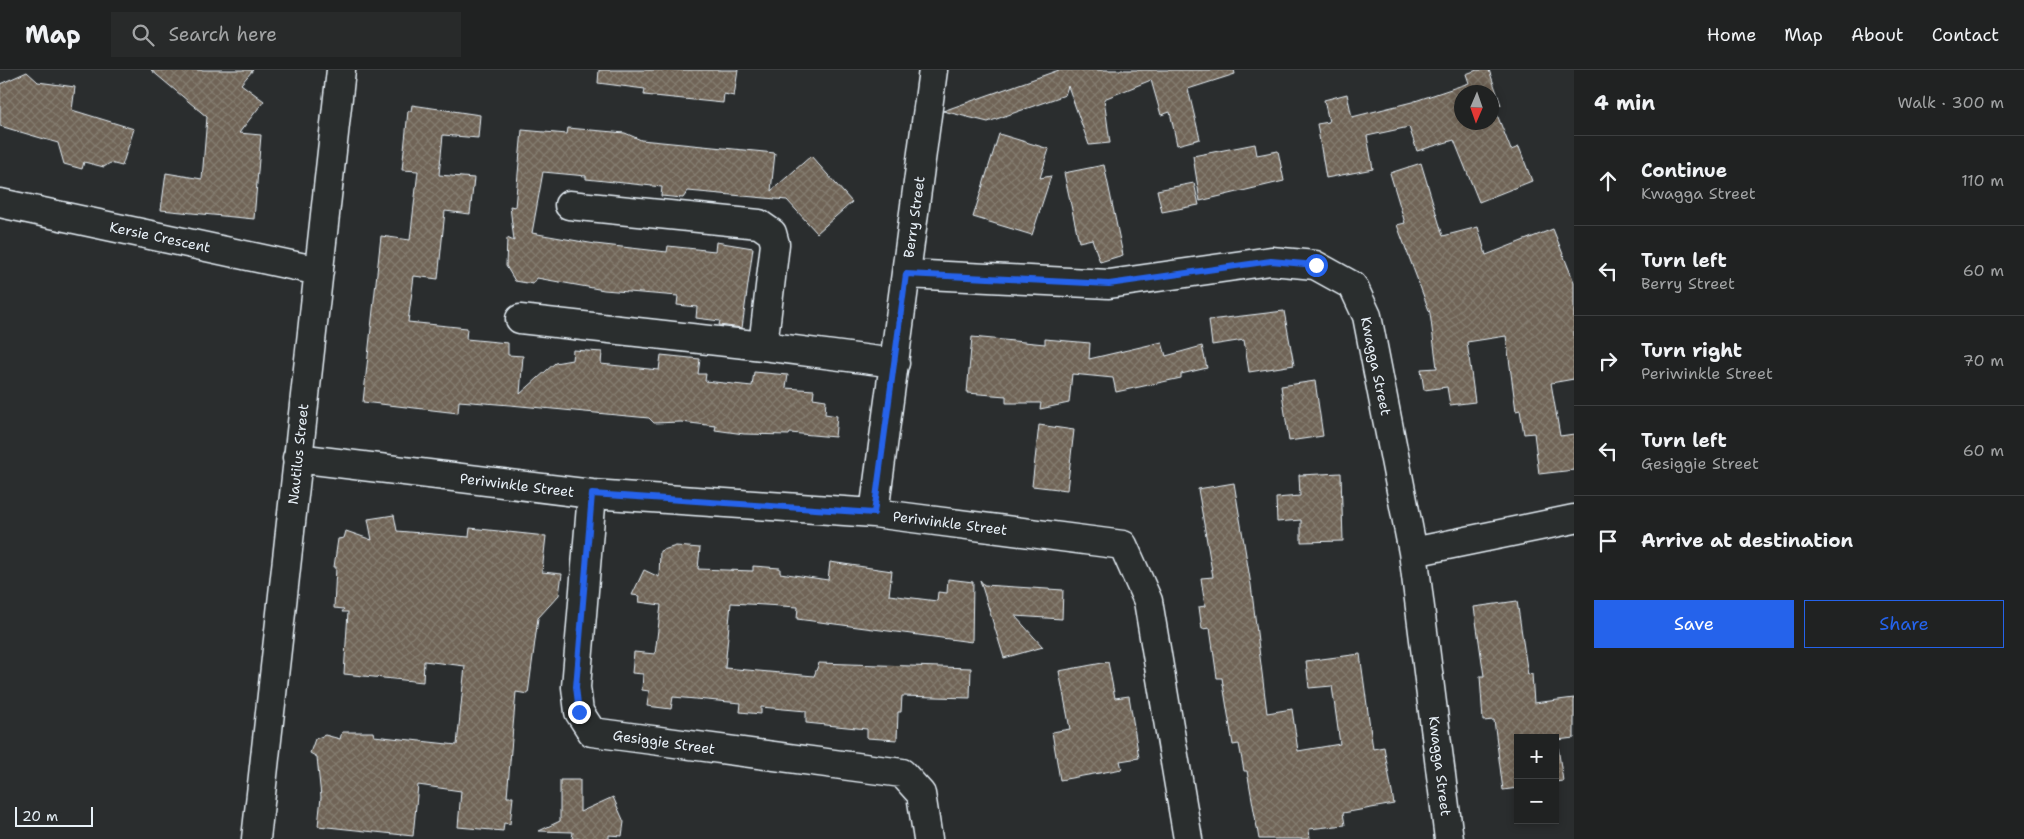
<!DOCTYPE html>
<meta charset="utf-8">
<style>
body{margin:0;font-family:"Shantell Sans",sans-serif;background:#282a2a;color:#f1f3f6}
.controls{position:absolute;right:15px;bottom:15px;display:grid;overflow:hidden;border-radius:0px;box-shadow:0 2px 8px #0003}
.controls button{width:45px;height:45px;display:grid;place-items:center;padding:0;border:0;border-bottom:1px solid #3d3f40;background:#202222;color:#f1f3f6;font:25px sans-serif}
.compass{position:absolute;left:1454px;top:15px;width:45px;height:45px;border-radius:50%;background:#202222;box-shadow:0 2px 8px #0003;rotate:182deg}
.scale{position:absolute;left:15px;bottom:12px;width:78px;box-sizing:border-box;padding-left:5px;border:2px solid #e8f1f8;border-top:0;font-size:14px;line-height:18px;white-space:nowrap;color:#e8f1f8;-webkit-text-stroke:4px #2a2d2e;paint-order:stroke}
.stop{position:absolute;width:15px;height:15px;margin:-11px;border:4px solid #2563eb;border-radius:50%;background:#fff}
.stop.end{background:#2563eb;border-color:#fff;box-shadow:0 1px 5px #0008}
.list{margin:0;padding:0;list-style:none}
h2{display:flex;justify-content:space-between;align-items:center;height:65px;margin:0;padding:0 20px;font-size:21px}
h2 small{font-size:16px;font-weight:400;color:#a2a4a5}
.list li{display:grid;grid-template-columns:32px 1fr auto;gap:15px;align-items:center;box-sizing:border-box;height:90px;padding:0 20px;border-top:1px solid #3d3f40}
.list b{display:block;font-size:19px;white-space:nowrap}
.list p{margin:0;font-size:16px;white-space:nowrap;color:#a2a4a5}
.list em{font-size:16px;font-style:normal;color:#a2a4a5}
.actions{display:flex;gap:10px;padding:15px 20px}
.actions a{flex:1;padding:11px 0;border:1px solid #2563eb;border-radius:0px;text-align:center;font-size:18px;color:#2563eb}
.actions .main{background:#2563eb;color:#fff}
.icon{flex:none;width:28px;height:28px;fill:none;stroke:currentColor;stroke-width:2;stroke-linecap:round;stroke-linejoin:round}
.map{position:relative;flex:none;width:1574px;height:769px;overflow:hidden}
header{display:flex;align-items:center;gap:30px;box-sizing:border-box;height:70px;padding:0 25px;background:#202222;border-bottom:1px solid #3d3f40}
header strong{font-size:24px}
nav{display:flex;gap:28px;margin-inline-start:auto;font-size:18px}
.search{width:350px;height:45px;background:#282a2a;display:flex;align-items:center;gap:12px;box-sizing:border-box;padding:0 18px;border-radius:0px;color:#a2a4a5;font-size:19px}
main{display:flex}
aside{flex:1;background:#202222}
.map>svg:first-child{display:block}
</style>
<header>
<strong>Map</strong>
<div class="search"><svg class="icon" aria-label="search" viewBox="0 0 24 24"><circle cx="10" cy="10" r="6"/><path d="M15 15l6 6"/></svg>Search here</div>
<nav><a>Home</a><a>Map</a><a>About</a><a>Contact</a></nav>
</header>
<main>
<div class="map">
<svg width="1574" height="769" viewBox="0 0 1574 769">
<defs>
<pattern id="building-cross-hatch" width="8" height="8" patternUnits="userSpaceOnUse" patternTransform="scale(1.25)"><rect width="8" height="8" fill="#6f6456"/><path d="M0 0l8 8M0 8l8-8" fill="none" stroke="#847b6f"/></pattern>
</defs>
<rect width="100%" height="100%" fill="#2a2d2e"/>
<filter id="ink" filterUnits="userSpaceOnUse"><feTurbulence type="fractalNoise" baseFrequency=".02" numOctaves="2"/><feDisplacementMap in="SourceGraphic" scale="10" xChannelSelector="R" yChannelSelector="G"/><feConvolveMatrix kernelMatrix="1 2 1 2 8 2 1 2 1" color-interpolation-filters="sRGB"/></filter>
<g filter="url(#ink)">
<path fill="url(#building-cross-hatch)" stroke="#e8f1f8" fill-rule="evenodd" d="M 151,0 L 253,0 L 241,14 L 264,31 L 239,63 L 261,65 L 254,149 L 161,140 L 166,103 L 202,109 L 207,47 Z
M 599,0 L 738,0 L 734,26 L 724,24 L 723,33 L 644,25 L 645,19 L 598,13 Z
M 1059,0 L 1234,0 L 1235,4 L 1188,19 L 1200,69 L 1177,75 L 1170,42 L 1161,45 L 1151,10 L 1104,29 L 1110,73 L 1089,75 L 1068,16 L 1065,25 L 988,52 L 943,41 Z
M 1477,0 L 1489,0 L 1501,35 L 1494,37 L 1511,80 L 1519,77 L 1532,111 L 1479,132 L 1454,70 L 1417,81 L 1409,57 L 1367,66 L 1373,99 L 1326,108 L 1317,54 L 1329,52 L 1324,30 L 1347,24 L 1352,47 L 1412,32 L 1469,13 L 1466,4 ZM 1462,22 L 1492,22 L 1492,52 L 1462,52 Z
M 27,2 L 38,12 L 75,17 L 72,40 L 134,59 L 122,96 L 110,93 L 104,97 L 84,92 L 82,99 L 64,94 L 58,73 L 0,56 L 0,14 Z
M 412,35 L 480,45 L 478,68 L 443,65 L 439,105 L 474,108 L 470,144 L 445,141 L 438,209 L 414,206 L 408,252 L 467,258 L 466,269 L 508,273 L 508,285 L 523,286 L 520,324 L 555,293 L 572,290 L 573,280 L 602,282 L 601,294 L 659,300 L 661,285 L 700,289 L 698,304 L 706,304 L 705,311 L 752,316 L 754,302 L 788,305 L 786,318 L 814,320 L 813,328 L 826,330 L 825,344 L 837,346 L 835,367 L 790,363 L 789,365 L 744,364 L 715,360 L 716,356 L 681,352 L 654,353 L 649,348 L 510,335 L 459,331 L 458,343 L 363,332 L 381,166 L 410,170 L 418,101 L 402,100 L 408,41 L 411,41 Z
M 568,58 L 625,63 L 641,70 L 775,83 L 771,121 L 811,86 L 852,132 L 817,163 L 787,130 L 688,121 L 683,128 L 661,126 L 662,117 L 586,109 L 586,106 L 543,102 L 532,163 L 595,174 L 667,182 L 668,176 L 715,181 L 716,172 L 753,178 L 742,258 L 719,255 L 720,251 L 696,248 L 697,237 L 677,235 L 678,226 L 604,220 L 537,208 L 533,214 L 515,211 L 506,196 L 507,168 L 514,171 L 510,136 L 515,137 L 522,60 L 567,64 Z
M 999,64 L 1049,79 L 1040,108 L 1051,106 L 1032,165 L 973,147 Z
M 1255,74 L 1257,85 L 1278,81 L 1284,111 L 1200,131 L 1193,86 Z
M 1421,93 L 1443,166 L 1478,157 L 1486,185 L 1553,159 L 1574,212 L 1574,309 L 1551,313 L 1560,366 L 1574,364 L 1574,400 L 1539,404 L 1534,363 L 1524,364 L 1520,340 L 1516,341 L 1506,266 L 1467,272 L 1475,332 L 1450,335 L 1447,317 L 1424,320 L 1421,299 L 1437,298 L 1430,243 L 1397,155 L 1405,153 L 1390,103 Z
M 1104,95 L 1123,185 L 1100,192 L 1092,169 L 1079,172 L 1064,103 Z
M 1194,113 L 1199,135 L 1162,142 L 1157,120 Z
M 1284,241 L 1294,295 L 1249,302 L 1244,270 L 1212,275 L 1209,250 Z
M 972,267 L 1045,274 L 1045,269 L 1090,273 L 1089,289 L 1162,272 L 1166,286 L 1202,276 L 1207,298 L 1181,304 L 1181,308 L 1116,322 L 1113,308 L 1072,304 L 1069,333 L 1040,339 L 1041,333 L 1006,333 L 1006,326 L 967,323 Z
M 1315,311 L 1323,366 L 1289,371 L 1281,316 Z
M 1039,355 L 1074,360 L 1067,420 L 1032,416 Z
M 1341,403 L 1343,471 L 1301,472 L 1301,450 L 1277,452 L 1276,428 L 1300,426 L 1299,405 Z
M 1234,413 L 1251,515 L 1267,643 L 1292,639 L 1298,681 L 1340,674 L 1332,616 L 1309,618 L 1306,591 L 1360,584 L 1373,679 L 1384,677 L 1394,734 L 1343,743 L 1345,755 L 1309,759 L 1310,769 L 1259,769 L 1247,701 L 1244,701 L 1239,674 L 1233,675 L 1222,608 L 1217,608 L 1210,558 L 1202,559 L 1199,537 L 1205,536 L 1201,508 L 1213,507 L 1198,419 Z
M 394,445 L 397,461 L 469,467 L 470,458 L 546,466 L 542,502 L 562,504 L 559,525 L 538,548 L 528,624 L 516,622 L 507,727 L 513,727 L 510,754 L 504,753 L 503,761 L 458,757 L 461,721 L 418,715 L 413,766 L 318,756 L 321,727 L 317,687 L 310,683 L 315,669 L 325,665 L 340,669 L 342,662 L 373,662 L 374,666 L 457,675 L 465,596 L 424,591 L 423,612 L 344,604 L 348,542 L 342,542 L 344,539 L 334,538 L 336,497 L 334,497 L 338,469 L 344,468 L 346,461 L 372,470 L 368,449 Z
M 676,476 L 700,478 L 698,499 L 753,501 L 753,496 L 780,498 L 780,503 L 828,510 L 830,492 L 892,501 L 889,525 L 937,531 L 938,522 L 947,523 L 948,509 L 973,512 L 972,572 L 797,549 L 798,537 L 731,533 L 725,598 L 814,606 L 819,593 L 971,598 L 970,628 L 902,626 L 901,642 L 898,642 L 897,670 L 867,668 L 867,659 L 806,653 L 806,641 L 761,637 L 761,644 L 740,642 L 741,633 L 673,627 L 671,639 L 647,636 L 649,621 L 642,620 L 643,604 L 632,603 L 634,582 L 655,584 L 661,535 L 639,532 L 640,526 L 632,525 L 644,500 L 659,507 L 660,481 Z
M 980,510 L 984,515 L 1063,520 L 1062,549 L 1015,546 L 1043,577 L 1004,588 Z
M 1517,531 L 1528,605 L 1532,604 L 1534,633 L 1574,628 L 1574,668 L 1557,670 L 1563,711 L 1555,712 L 1555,668 L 1518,668 L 1518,718 L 1503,720 L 1494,650 L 1483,651 L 1480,606 L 1484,606 L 1474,537 Z
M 1108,592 L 1115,628 L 1129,626 L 1139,688 L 1120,691 L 1122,699 L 1060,710 L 1052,662 L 1070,659 L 1059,601 Z
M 560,710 L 580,710 L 580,742 L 613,727 L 624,752 L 622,766 L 609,765 L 609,769 L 572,769 L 573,762 L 539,761 L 560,751 Z"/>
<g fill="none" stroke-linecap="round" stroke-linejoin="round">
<defs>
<path id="street" d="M 0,133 L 319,201
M 569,135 L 759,154 L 772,163 L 775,174 L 763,276
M 906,204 L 1109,214 L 1271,191 L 1315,195 L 1353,216 L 1367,246 L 1413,482 L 1449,769
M 520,249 L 763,276 L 895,293
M 297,388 L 592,424 L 874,443 L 1123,475 L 1148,531 L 1188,769
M 592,424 L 576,617 L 579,642 L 592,662 L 902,703 L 921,724 L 928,769
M 874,443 L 933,0
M 1413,482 L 1574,449
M 256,769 L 341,0"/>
</defs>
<use href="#street" stroke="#e8f1f8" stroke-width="31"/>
<use href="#street" stroke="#2a2d2e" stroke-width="28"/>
</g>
</g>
<g fill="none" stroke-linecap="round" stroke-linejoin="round" filter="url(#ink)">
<path stroke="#2563eb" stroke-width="6" d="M 579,642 L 576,617 L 592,424 L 874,443 L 906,204 L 1109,214 L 1271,191 L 1316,195"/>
</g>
<g text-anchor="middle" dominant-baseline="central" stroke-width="4" stroke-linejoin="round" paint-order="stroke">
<g font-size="14" fill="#e8f1f8" stroke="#2a2d2e">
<text transform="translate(914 147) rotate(-82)">Berry Street</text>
<text transform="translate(160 167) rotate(12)">Kersie Crescent</text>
<text transform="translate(1376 296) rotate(78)">Kwagga Street</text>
<text transform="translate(298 384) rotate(-84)">Nautilus Street</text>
<text transform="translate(517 415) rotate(7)">Periwinkle Street</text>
<text transform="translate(950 453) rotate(7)">Periwinkle Street</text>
<text transform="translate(664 672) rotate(8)">Gesiggie Street</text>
<text transform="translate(1440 696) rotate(83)">Kwagga Street</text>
</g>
</g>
</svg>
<div class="controls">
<button>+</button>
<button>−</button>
</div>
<svg class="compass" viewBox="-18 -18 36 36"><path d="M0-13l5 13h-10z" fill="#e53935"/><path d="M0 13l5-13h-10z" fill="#a2a4a5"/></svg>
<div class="scale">20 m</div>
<div class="stop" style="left:1316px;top:195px"></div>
<div class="stop end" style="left:579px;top:642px"></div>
</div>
<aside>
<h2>4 min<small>Walk · 300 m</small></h2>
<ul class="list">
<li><svg class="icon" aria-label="ahead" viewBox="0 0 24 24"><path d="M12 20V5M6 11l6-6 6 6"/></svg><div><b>Continue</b><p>Kwagga Street</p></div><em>110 m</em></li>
<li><svg class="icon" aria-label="left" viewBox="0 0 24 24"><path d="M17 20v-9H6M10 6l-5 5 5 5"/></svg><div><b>Turn left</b><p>Berry Street</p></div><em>60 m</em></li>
<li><svg class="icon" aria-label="right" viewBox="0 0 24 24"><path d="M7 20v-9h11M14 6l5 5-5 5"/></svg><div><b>Turn right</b><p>Periwinkle Street</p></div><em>70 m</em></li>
<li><svg class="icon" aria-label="left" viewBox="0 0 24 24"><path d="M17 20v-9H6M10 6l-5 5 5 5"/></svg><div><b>Turn left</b><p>Gesiggie Street</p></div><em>60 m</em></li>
<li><svg class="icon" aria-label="arrive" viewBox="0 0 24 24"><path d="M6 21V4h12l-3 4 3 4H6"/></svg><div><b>Arrive at destination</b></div></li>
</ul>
<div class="actions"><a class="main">Save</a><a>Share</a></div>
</aside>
</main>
